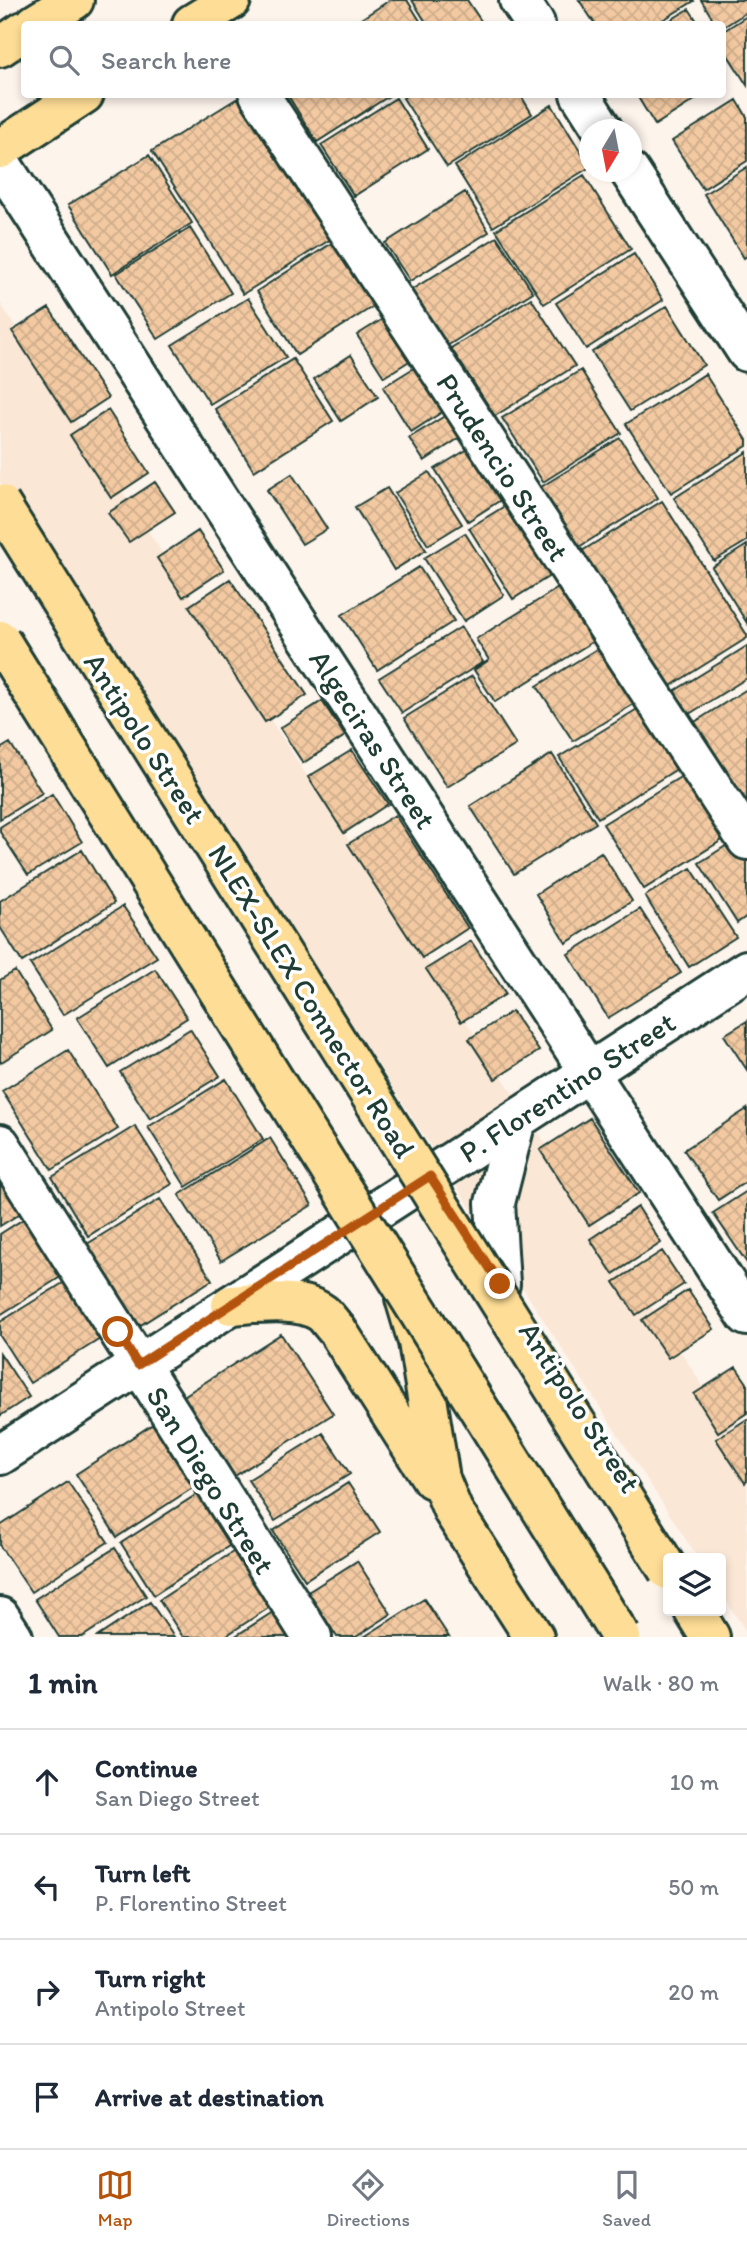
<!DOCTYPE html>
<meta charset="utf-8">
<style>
body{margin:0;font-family:Itim,sans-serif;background:#f2f2f3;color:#1f2937}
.controls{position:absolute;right:21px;bottom:21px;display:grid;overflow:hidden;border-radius:7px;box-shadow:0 4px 10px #0003}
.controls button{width:63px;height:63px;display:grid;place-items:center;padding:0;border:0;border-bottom:2px solid #e0e1e3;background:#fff;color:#1f2937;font:35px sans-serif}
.compass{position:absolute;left:579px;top:119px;width:63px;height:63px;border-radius:50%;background:#fff;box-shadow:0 4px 10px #0003;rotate:190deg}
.stop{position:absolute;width:21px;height:21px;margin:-16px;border:5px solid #b45309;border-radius:50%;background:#fff}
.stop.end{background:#b45309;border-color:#fff;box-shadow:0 2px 7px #0008}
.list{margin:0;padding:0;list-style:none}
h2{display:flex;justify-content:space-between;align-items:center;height:91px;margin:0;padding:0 28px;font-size:30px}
h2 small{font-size:23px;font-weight:400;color:#747a83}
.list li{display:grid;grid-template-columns:46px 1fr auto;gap:21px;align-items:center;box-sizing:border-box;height:105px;padding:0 28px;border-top:2px solid #e0e1e3}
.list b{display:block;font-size:26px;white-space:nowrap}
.list p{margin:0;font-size:23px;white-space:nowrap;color:#747a83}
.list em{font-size:23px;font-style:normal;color:#747a83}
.icon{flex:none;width:38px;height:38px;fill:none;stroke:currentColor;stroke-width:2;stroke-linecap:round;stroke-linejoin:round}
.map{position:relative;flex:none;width:747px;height:1637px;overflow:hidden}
.search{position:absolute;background:#fff;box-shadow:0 4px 10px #0003;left:21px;right:21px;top:21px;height:77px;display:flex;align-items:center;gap:18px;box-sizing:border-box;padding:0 24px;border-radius:7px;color:#747a83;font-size:26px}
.sheet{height:511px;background:#fff}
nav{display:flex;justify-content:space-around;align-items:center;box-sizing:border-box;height:98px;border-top:2px solid #e0e1e3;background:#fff;font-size:19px;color:#747a83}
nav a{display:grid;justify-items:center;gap:4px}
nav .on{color:#b45309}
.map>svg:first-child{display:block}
</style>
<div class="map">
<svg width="747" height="1637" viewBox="0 0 747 1637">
<defs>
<pattern id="building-cross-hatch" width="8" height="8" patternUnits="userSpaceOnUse" patternTransform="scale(1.75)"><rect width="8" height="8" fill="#f3c9a2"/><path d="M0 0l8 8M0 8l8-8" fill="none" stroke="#d0ae8c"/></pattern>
</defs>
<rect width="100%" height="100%" fill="#fdf4ec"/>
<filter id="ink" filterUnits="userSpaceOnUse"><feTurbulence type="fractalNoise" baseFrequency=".0143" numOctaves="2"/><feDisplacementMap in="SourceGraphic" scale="14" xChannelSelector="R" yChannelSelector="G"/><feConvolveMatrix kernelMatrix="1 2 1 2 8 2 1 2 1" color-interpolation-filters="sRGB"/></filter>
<g filter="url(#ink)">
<path fill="#fae7d6" d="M 0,303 L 747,1454 L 747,1633 L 721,1593 L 721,1558 L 698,1558 L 0,482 Z"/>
<path fill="url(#building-cross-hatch)" stroke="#1f3d34" stroke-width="2" d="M 390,0 L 407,0 L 422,24 L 364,24 L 361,19 Z
M 412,0 L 467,0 L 483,24 L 427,24 Z
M 579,0 L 693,0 L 694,1 L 656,24 L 595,24 Z
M 701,0 L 747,0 L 747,12 L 722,28 L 722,24 L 716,24 Z
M 689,9 L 699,24 L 664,24 Z
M 747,16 L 747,85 L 722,46 L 722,32 Z
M 287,94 L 392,94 L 317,142 Z
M 408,94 L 520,94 L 532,114 L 447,167 L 403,98 Z
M 636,94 L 704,94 L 655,125 Z
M 241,96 L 331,239 L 243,294 L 152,151 Z
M 396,98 L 428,149 L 354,196 L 321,145 Z
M 737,100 L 747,117 L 747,161 L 703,189 L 672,141 Z
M 552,105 L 590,167 L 493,227 L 455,166 Z
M 149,155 L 192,223 L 112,274 L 68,205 Z
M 747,167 L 747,256 L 744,258 L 704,194 Z
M 584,175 L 631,249 L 544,304 L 496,230 Z
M 465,192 L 489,232 L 410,281 L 385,243 Z
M 190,228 L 231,293 L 158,339 L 116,274 Z
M 497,237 L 533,292 L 447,346 L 411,290 Z
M 340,238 L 380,302 L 297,355 L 257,291 Z
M 634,254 L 663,300 L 586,349 L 556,303 Z
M 248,298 L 286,357 L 210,404 L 172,345 Z
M 531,298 L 575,366 L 495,416 L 451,348 Z
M 667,306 L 704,365 L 630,411 L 592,352 Z
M 49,308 L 108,398 L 71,422 L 12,331 Z
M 392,313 L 419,355 L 384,377 L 357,335 Z
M 351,355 L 378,397 L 341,421 L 314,379 Z
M 293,359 L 333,421 L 254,471 L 215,409 Z
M 425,361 L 453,405 L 411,432 L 383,387 Z
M 581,370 L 621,433 L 543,482 L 502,418 Z
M 705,374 L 747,440 L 747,446 L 671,493 L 626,424 Z
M 456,409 L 470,431 L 424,461 L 409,438 Z
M 108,410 L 149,473 L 111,498 L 70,435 Z
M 620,438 L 658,498 L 566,555 L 528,495 Z
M 478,443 L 510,494 L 468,521 L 435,469 Z
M 747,452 L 747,541 L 714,561 L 674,498 Z
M 429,472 L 462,524 L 428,545 L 395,493 Z
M 292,474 L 327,529 L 302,544 L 267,490 Z
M 155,482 L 175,512 L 129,542 L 108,513 Z
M 387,488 L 426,550 L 394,570 L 355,507 Z
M 662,501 L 747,635 L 747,638 L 669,687 L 582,551 Z
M 508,504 L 553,574 L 513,599 L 469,528 Z
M 198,531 L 224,570 L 183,597 L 157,558 Z
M 465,533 L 504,595 L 464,621 L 424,558 Z
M 747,545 L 747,623 L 712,567 Z
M 419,567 L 454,621 L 377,670 L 342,615 Z
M 230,579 L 307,695 L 265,722 L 189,606 Z
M 563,585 L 597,639 L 495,702 L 474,670 L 489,660 L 476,639 Z
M 461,627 L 483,662 L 402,713 L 379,678 Z
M 603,645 L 639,701 L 573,741 L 537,686 Z
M 747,646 L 747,678 L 686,716 L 671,693 Z
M 472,676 L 516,745 L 447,787 L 404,718 Z
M 747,689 L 747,815 L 690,725 Z
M 322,701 L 345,736 L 303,763 L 280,728 Z
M 639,708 L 677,769 L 598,818 L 559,757 Z
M 10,743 L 42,793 L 0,819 L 0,749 Z
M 352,750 L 388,804 L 344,833 L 308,777 Z
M 552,754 L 596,823 L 514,874 L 470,806 Z
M 687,773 L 727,837 L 644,889 L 603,824 Z
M 52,794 L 82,842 L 28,875 L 0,832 L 0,827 Z
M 395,815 L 468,928 L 422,958 L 348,844 Z
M 735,840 L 747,858 L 747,916 L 737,923 L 699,863 Z
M 82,850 L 114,903 L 22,962 L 0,927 L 0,901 Z
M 601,852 L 632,901 L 566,943 L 536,894 Z
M 691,868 L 736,937 L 689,967 L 645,896 Z
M 123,906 L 157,957 L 63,1015 L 30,964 Z
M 640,909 L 681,973 L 608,1018 L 568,954 Z
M 471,941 L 506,994 L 461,1022 L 426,969 Z
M 155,969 L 187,1018 L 109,1068 L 77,1018 Z
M 15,971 L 52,1030 L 0,1063 L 0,980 Z
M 512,1011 L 539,1051 L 495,1079 L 469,1039 Z
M 747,1021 L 747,1070 L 724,1035 Z
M 190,1029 L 220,1076 L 150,1119 L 120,1072 Z
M 68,1050 L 118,1129 L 52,1170 L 2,1091 Z
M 226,1079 L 263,1139 L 186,1187 L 148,1127 Z
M 747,1109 L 747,1181 L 718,1200 L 684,1150 Z
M 590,1118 L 639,1193 L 589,1225 L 540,1150 Z
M 135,1126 L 172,1184 L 88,1236 L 52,1177 Z
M 270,1138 L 312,1205 L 221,1261 L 179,1195 Z
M 0,1174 L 24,1211 L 0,1226 Z
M 747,1191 L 747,1263 L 713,1213 Z
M 160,1199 L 212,1280 L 131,1331 L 79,1249 Z
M 638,1207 L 661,1243 L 613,1274 L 590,1239 Z
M 33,1213 L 70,1271 L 0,1315 L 0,1234 Z
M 662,1251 L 684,1284 L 636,1315 L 614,1282 Z
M 71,1278 L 108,1334 L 30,1383 L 0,1336 L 0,1322 Z
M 688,1290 L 714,1329 L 668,1358 L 642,1320 Z
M 281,1334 L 333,1414 L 233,1477 L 182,1397 Z
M 0,1353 L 29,1397 L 0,1416 Z
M 736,1367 L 747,1383 L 747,1413 L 718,1432 L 694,1394 Z
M 747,1419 L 747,1481 L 745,1483 L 716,1439 Z
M 153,1424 L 194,1487 L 117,1537 L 76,1474 Z
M 323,1433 L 350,1474 L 275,1521 L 248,1480 Z
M 68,1482 L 108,1542 L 31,1592 L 0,1546 L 0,1526 Z
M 348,1483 L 380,1532 L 305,1580 L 273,1531 Z
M 202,1491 L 235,1542 L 154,1595 L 121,1543 Z
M 115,1548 L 146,1596 L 82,1637 L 59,1637 L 35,1599 Z
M 236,1550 L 273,1605 L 224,1637 L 183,1637 L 159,1600 Z
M 357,1561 L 391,1614 L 356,1637 L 337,1637 L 308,1592 Z
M 424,1599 L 449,1637 L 364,1637 Z
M 150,1602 L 174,1637 L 97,1637 Z
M 276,1610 L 294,1637 L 234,1637 Z"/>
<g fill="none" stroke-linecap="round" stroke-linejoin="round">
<defs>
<path id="minor" d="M 519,0 L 535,24
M 259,94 L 747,840
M 580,94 L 603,130
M 0,162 L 747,1316
M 630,172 L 747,352
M 0,1144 L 312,1637
M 0,1617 L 13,1637"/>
<path id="tertiary" d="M 500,1284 L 495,1203 L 516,1120
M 0,1455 L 747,970"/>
<path id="primary" d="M 35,24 L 74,0
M 192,24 L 231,0
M 0,47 L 24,31
M 0,149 L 84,94"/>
<path id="motorway" d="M 405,1298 L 418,1342 L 440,1479 L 453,1511 L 534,1637
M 231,1305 C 257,1303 300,1297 322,1313 C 327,1317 332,1325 337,1330 L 432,1479
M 694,1611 L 710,1637"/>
</defs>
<use href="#minor" stroke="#1f3d34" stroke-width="44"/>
<use href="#tertiary" stroke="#1f3d34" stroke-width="44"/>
<use href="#primary" stroke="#1f3d34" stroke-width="44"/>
<use href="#motorway" stroke="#1f3d34" stroke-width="44"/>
<use href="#minor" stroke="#fff" stroke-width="38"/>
<use href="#tertiary" stroke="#fff" stroke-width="38"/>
<use href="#primary" stroke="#fedd96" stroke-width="38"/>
<use href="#motorway" stroke="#fedd96" stroke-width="38"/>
<defs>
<path id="motorway-bridge" d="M 0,504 L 668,1570
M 0,640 L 621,1637"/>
</defs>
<use href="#motorway-bridge" stroke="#1f3d34" stroke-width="44" stroke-linecap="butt"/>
<use href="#motorway-bridge" stroke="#fedd96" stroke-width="38"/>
</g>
</g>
<g fill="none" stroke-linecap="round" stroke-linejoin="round" filter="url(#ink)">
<path stroke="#b45309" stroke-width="9" d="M 118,1332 L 138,1365 L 430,1176 L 500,1284"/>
</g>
<g text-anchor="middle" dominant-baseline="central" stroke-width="7" stroke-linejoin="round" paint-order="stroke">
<g font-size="30" fill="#1f3d34" stroke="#fff">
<text transform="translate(503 467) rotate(57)">Prudencio Street</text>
<text transform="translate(145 738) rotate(57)">Antipolo Street</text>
<text transform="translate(373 739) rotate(57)">Algeciras Street</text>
<text transform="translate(312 1001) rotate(58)">NLEX-SLEX Connector Road</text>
<text transform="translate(567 1087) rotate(-33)">P. Florentino Street</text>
<text transform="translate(580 1407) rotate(57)">Antipolo Street</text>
<text transform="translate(211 1480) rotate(58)">San Diego Street</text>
</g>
</g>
</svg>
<div class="controls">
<button><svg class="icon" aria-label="layers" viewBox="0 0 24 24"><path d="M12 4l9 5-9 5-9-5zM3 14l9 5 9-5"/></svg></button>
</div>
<svg class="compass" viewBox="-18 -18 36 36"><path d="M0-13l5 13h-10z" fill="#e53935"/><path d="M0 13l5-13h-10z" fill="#747a83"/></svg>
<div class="stop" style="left:118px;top:1332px"></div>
<div class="stop end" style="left:500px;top:1284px"></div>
<div class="search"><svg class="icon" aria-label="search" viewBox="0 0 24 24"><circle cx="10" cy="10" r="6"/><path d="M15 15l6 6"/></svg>Search here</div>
</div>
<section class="sheet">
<h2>1 min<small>Walk · 80 m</small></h2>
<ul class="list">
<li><svg class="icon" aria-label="ahead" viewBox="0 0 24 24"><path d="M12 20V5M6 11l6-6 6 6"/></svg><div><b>Continue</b><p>San Diego Street</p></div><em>10 m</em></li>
<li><svg class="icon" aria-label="left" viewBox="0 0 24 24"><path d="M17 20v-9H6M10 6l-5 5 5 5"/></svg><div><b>Turn left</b><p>P. Florentino Street</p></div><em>50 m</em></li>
<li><svg class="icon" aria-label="right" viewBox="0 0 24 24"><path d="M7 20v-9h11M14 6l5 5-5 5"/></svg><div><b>Turn right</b><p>Antipolo Street</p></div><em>20 m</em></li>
<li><svg class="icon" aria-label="arrive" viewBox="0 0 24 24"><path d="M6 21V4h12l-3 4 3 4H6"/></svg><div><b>Arrive at destination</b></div></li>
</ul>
</section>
<nav>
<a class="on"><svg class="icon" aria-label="map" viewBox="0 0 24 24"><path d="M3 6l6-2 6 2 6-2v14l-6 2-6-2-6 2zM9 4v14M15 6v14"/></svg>Map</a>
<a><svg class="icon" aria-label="directions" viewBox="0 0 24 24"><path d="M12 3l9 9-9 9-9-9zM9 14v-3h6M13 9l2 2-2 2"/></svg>Directions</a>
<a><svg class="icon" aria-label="saved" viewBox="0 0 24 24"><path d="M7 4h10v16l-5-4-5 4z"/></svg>Saved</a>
</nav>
